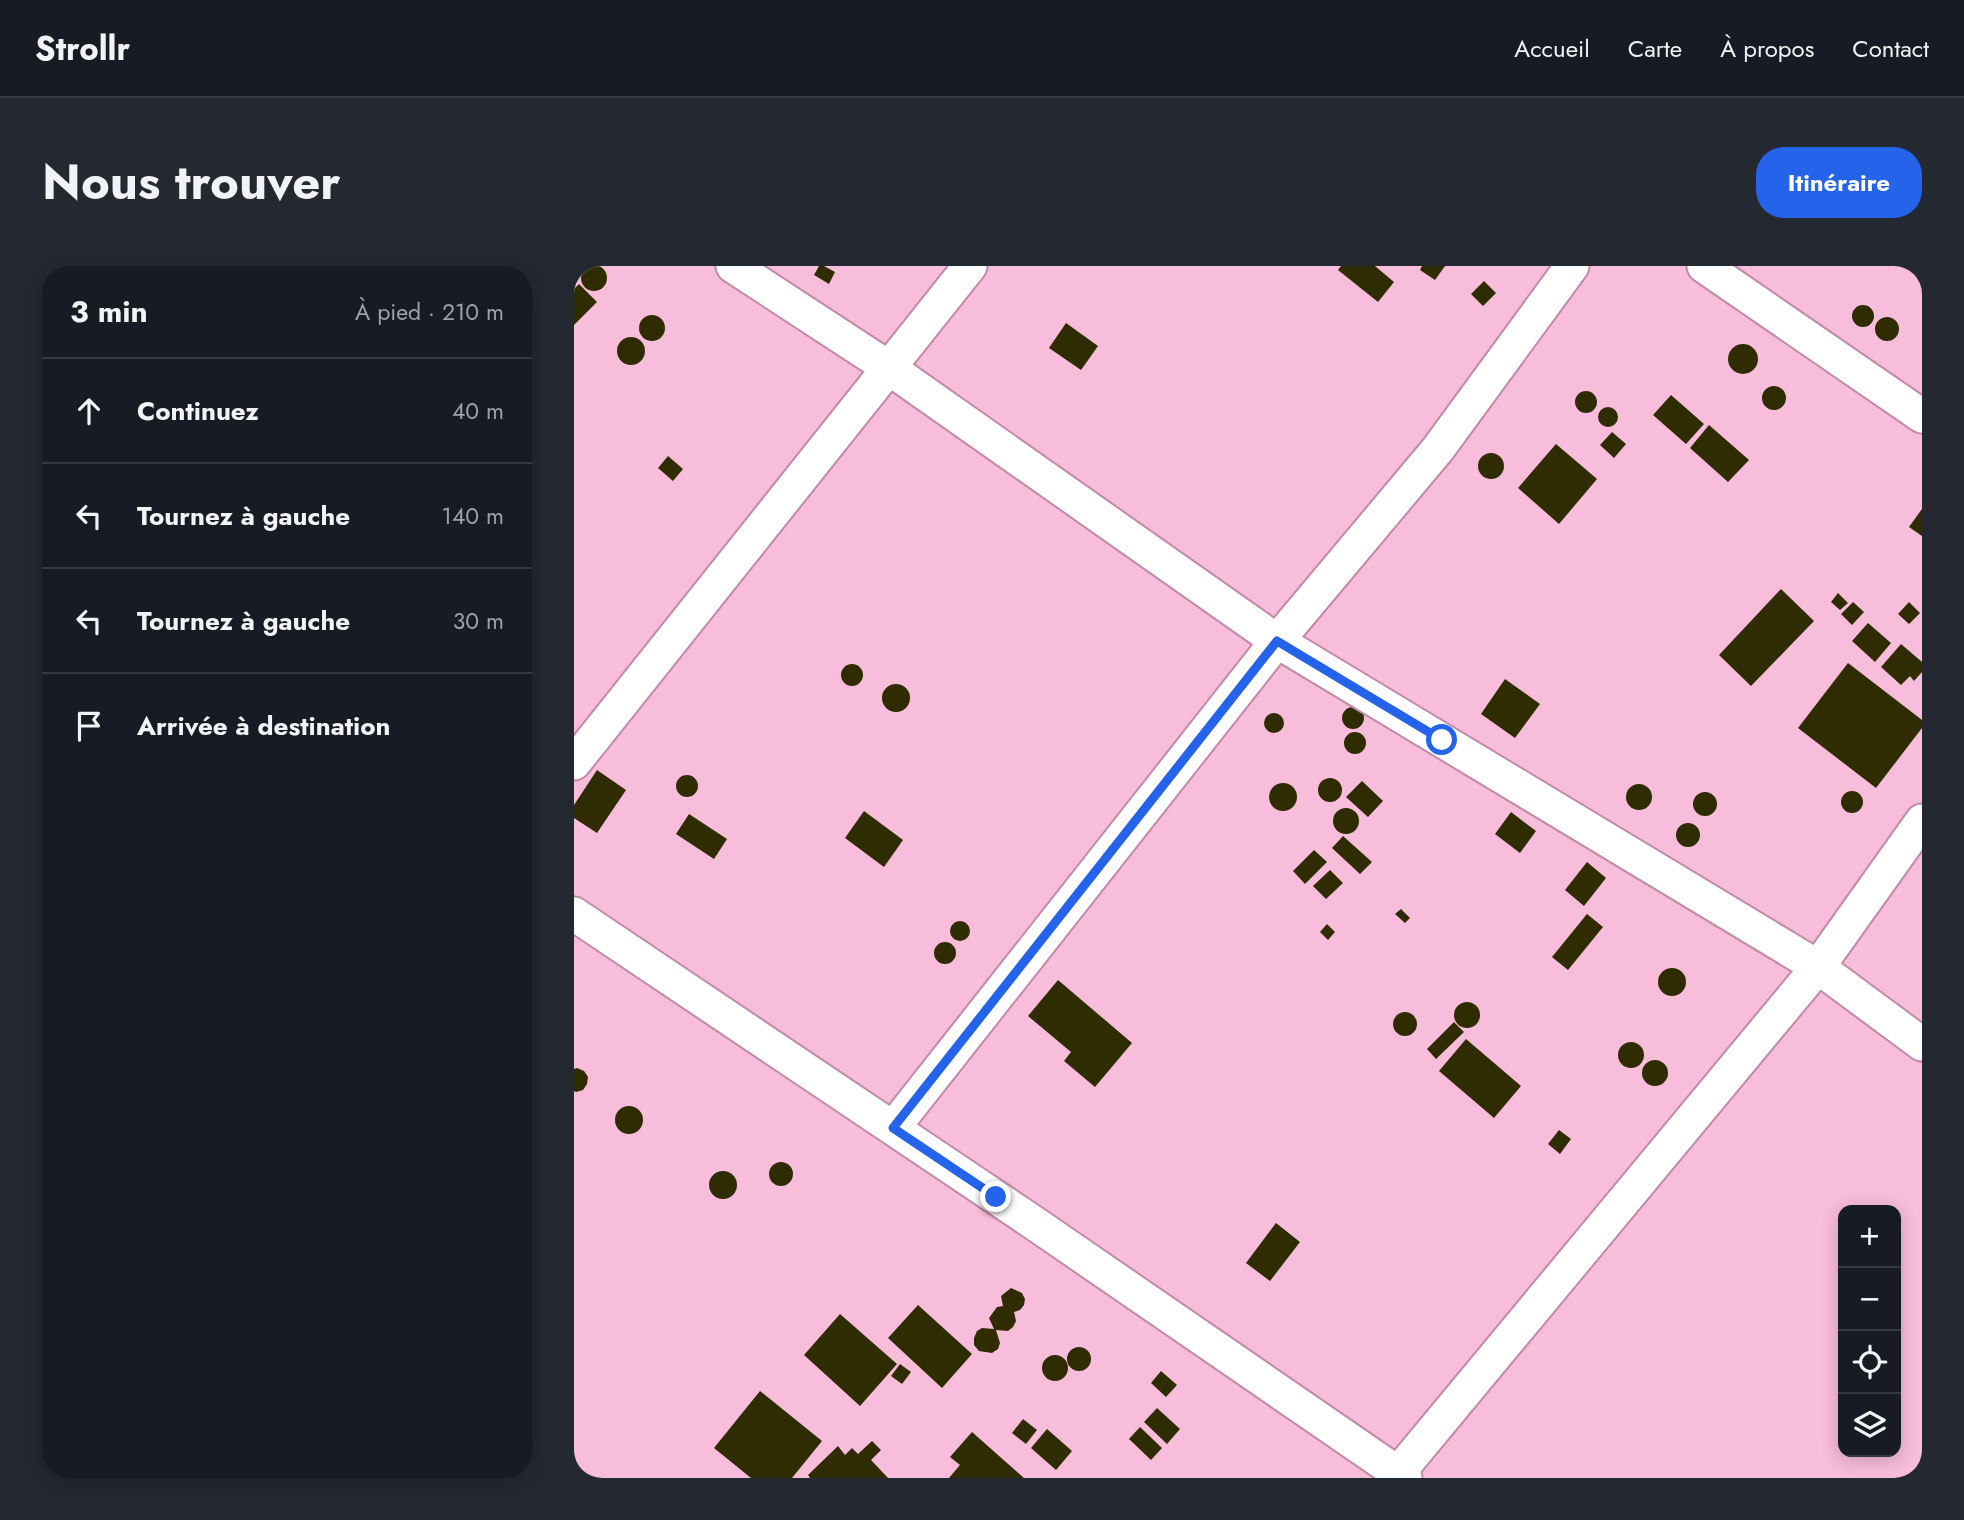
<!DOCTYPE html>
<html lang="fr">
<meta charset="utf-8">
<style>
body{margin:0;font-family:Jost,sans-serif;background:#242831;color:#f1f3f6}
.controls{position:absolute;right:21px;bottom:21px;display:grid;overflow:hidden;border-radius:14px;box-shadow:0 4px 18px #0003}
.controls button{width:63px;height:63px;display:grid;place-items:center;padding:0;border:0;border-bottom:2px solid #363941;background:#171b24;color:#f1f3f6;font:35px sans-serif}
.stop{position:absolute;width:21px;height:21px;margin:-16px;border:5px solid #2563eb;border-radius:50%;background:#fff}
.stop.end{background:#2563eb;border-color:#fff;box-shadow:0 2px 7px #0008}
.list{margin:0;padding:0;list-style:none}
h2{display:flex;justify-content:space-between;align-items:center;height:91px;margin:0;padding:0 28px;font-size:30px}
h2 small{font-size:23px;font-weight:400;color:#9ea1a6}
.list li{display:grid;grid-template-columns:46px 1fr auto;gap:21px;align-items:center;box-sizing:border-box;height:105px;padding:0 28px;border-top:2px solid #363941}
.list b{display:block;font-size:26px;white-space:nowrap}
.list em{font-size:23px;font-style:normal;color:#9ea1a6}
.icon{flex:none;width:38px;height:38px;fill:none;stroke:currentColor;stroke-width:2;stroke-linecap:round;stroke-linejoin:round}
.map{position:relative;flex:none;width:1348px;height:1212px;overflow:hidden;border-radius:28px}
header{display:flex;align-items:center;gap:42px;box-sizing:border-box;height:98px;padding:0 35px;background:#171b24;border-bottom:2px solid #363941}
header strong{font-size:33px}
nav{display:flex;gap:38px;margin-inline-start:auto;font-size:24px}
.intro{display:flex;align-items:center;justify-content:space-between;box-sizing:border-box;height:168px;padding:0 42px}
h1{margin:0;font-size:49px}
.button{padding:18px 32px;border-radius:28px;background:#2563eb;color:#fff;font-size:24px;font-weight:700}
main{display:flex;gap:42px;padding:0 42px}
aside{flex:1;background:#171b24;border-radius:28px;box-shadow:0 4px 18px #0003}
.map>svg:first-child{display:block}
</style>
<header>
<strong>Strollr</strong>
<nav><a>Accueil</a><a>Carte</a><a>À propos</a><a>Contact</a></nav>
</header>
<div class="intro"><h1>Nous trouver</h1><a class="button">Itinéraire</a></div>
<main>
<aside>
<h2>3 min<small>À pied · 210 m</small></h2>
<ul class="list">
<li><svg class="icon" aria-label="ahead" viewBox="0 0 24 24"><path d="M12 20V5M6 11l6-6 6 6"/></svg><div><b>Continuez</b></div><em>40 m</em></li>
<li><svg class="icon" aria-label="left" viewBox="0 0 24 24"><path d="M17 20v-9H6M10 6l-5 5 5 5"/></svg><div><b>Tournez à gauche</b></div><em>140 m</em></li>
<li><svg class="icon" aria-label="left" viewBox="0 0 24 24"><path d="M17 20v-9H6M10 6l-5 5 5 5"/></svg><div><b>Tournez à gauche</b></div><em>30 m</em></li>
<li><svg class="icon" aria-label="arrive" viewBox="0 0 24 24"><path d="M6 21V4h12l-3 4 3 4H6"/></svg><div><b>Arrivée à destination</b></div></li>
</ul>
</aside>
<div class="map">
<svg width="1348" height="1212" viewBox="0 0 1348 1212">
<rect width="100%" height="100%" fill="#f7bdda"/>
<path fill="#2e2c00" d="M7 12a13 13 0 1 1 26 0a13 13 0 1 1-26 0Z
M 245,0 L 250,0 L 261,6 L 255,18 L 240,9 Z
M 767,0 L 801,0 L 820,16 L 804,36 L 764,4 Z
M 848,0 L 871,0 L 861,14 L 846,4 Z
M 910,15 L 922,27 L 909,40 L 897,28 Z
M 5,18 L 23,36 L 0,59 L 0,23 Z
M1278 50a11 11 0 1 1 22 0a11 11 0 1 1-22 0Z
M65 62a13 13 0 1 1 26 0a13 13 0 1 1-26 0Z
M1301 63a12 12 0 1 1 24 0a12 12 0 1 1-24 0Z
M 492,57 L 524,80 L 507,104 L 475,82 Z
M43 85a14 14 0 1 1 28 0a14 14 0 1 1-28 0Z
M1154 93a15 15 0 1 1 30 0a15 15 0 1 1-30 0Z
M1188 132a12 12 0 1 1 24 0a12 12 0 1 1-24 0Z
M1001 136a11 11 0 1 1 22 0a11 11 0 1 1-22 0Z
M 1097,129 L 1130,158 L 1112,178 L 1079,149 Z
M1024 151a10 10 0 1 1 20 0a10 10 0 1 1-20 0Z
M 1135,159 L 1175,194 L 1154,216 L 1116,182 Z
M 1038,166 L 1052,178 L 1040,192 L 1026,179 Z
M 982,178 L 1023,213 L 985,258 L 944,222 Z
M904 200a13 13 0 1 1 26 0a13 13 0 1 1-26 0Z
M 94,190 L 109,203 L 99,215 L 84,202 Z
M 1348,243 L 1348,270 L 1335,261 Z
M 1207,323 L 1240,355 L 1177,420 L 1145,389 Z
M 1264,327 L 1274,337 L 1266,344 L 1257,336 Z
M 1279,336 L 1290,346 L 1278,359 L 1267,348 Z
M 1335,336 L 1346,347 L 1335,358 L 1324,348 Z
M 1294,357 L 1317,377 L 1301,396 L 1278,375 Z
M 1327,378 L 1348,396 L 1348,406 L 1340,415 L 1336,410 L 1327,419 L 1307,401 Z
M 1274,397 L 1348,454 L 1348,462 L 1302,522 L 1224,462 Z
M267 409a11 11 0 1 1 22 0a11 11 0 1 1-22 0Z
M 931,413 L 966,438 L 941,472 L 907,448 Z
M308 432a14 14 0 1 1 28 0a14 14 0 1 1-28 0Z
M768 452a11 11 0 1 1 22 0a11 11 0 1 1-22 0Z
M690 457a10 10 0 1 1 20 0a10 10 0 1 1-20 0Z
M770 477a11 11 0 1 1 22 0a11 11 0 1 1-22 0Z
M 23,504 L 52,524 L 23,567 L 0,552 L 0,539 Z
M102 520a11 11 0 1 1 22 0a11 11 0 1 1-22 0Z
M744 524a12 12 0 1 1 24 0a12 12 0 1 1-24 0Z
M 788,515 L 809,535 L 794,551 L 772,531 Z
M695 531a14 14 0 1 1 28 0a14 14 0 1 1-28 0Z
M1052 531a13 13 0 1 1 26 0a13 13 0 1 1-26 0Z
M1267 536a11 11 0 1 1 22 0a11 11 0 1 1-22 0Z
M1119 538a12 12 0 1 1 24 0a12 12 0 1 1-24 0Z
M759 555a13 13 0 1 1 26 0a13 13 0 1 1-26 0Z
M 290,545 L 329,574 L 310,601 L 271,572 Z
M 937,546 L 962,565 L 946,587 L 921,568 Z
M 115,548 L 153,573 L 140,593 L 102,568 Z
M1102 569a12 12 0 1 1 24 0a12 12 0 1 1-24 0Z
M 769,570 L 798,596 L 786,608 L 758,582 Z
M 740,584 L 753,596 L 731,618 L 719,605 Z
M 1013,596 L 1032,612 L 1010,640 L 991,624 Z
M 756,604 L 769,617 L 752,633 L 739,620 Z
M 827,643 L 836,652 L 831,657 L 821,648 Z
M 1013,648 L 1029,661 L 994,704 L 978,691 Z
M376 665a10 10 0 1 1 20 0a10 10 0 1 1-20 0Z
M 753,658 L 761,666 L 754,674 L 746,666 Z
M360 687a11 11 0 1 1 22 0a11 11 0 1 1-22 0Z
M1084 716a14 14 0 1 1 28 0a14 14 0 1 1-28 0Z
M 484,714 L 558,777 L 521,821 L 490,795 L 497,786 L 454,750 Z
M880 749a13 13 0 1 1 26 0a13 13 0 1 1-26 0Z
M819 758a12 12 0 1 1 24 0a12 12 0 1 1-24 0Z
M 880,756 L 890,766 L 862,793 L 853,783 Z
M 892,773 L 947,820 L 920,852 L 865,805 Z
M1044 789a13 13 0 1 1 26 0a13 13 0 1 1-26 0Z
M1068 807a13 13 0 1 1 26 0a13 13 0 1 1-26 0Z
M 3,802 L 10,805 L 14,811 L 13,818 L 9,824 L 2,826 L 0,825 L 0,803 Z
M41 854a14 14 0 1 1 28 0a14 14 0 1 1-28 0Z
M 985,864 L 997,873 L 986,888 L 974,878 Z
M195 908a12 12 0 1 1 24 0a12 12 0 1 1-24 0Z
M135 919a14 14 0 1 1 28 0a14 14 0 1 1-28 0Z
M 702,957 L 726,976 L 696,1015 L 672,997 Z
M 437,1022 L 448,1027 L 451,1033 L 450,1039 L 446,1044 L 440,1046 L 442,1055 L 439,1061 L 434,1065 L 422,1064 L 426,1077 L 424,1083 L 418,1087 L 405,1085 L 400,1079 L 400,1072 L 403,1065 L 408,1062 L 420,1063 L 415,1052 L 423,1041 L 429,1040 L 427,1030 Z
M 344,1039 L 398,1088 L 368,1122 L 314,1072 Z
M 266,1048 L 323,1098 L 286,1140 L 230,1089 Z
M493 1093a12 12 0 1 1 24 0a12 12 0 1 1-24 0Z
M468 1102a13 13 0 1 1 26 0a13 13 0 1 1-26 0Z
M 326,1098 L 337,1106 L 328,1118 L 317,1110 Z
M 587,1105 L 603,1119 L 592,1131 L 577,1117 Z
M 186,1125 L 248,1175 L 218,1212 L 177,1212 L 140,1182 Z
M 583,1142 L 606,1163 L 593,1178 L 570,1156 Z
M 449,1153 L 463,1164 L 452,1178 L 438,1167 Z
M 566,1161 L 588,1182 L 577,1194 L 555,1173 Z
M 473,1163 L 498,1185 L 482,1204 L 457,1182 Z
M 398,1166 L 450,1212 L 375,1212 L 386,1199 L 376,1191 Z
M 298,1175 L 307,1184 L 297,1194 L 314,1212 L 236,1212 L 234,1209 L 264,1180 L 271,1189 L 278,1182 L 284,1188 Z"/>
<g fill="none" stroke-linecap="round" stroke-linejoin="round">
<defs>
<path id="minor" d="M 159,0 L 315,102 L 703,375 L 1244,701 L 1348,778
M 1130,0 L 1348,150
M 0,497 L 396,0
M 0,648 L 463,959 L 831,1212
M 319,862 L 703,375 L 864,183 L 998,0
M 824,1207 L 1244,701 L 1348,555"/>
</defs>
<use href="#minor" stroke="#c18aa6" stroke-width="37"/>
<use href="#minor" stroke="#fff" stroke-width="33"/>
</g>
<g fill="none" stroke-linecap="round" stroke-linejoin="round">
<path stroke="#2563eb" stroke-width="9" d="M 422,931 L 319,862 L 703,375 L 868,474"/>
</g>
</svg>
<div class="controls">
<button>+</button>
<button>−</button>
<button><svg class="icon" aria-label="locate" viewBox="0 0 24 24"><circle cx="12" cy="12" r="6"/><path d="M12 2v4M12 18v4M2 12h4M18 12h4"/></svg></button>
<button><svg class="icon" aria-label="layers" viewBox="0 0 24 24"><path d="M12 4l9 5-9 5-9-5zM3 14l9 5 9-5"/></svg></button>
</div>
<div class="stop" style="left:868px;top:474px"></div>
<div class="stop end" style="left:422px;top:931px"></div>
</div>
</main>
